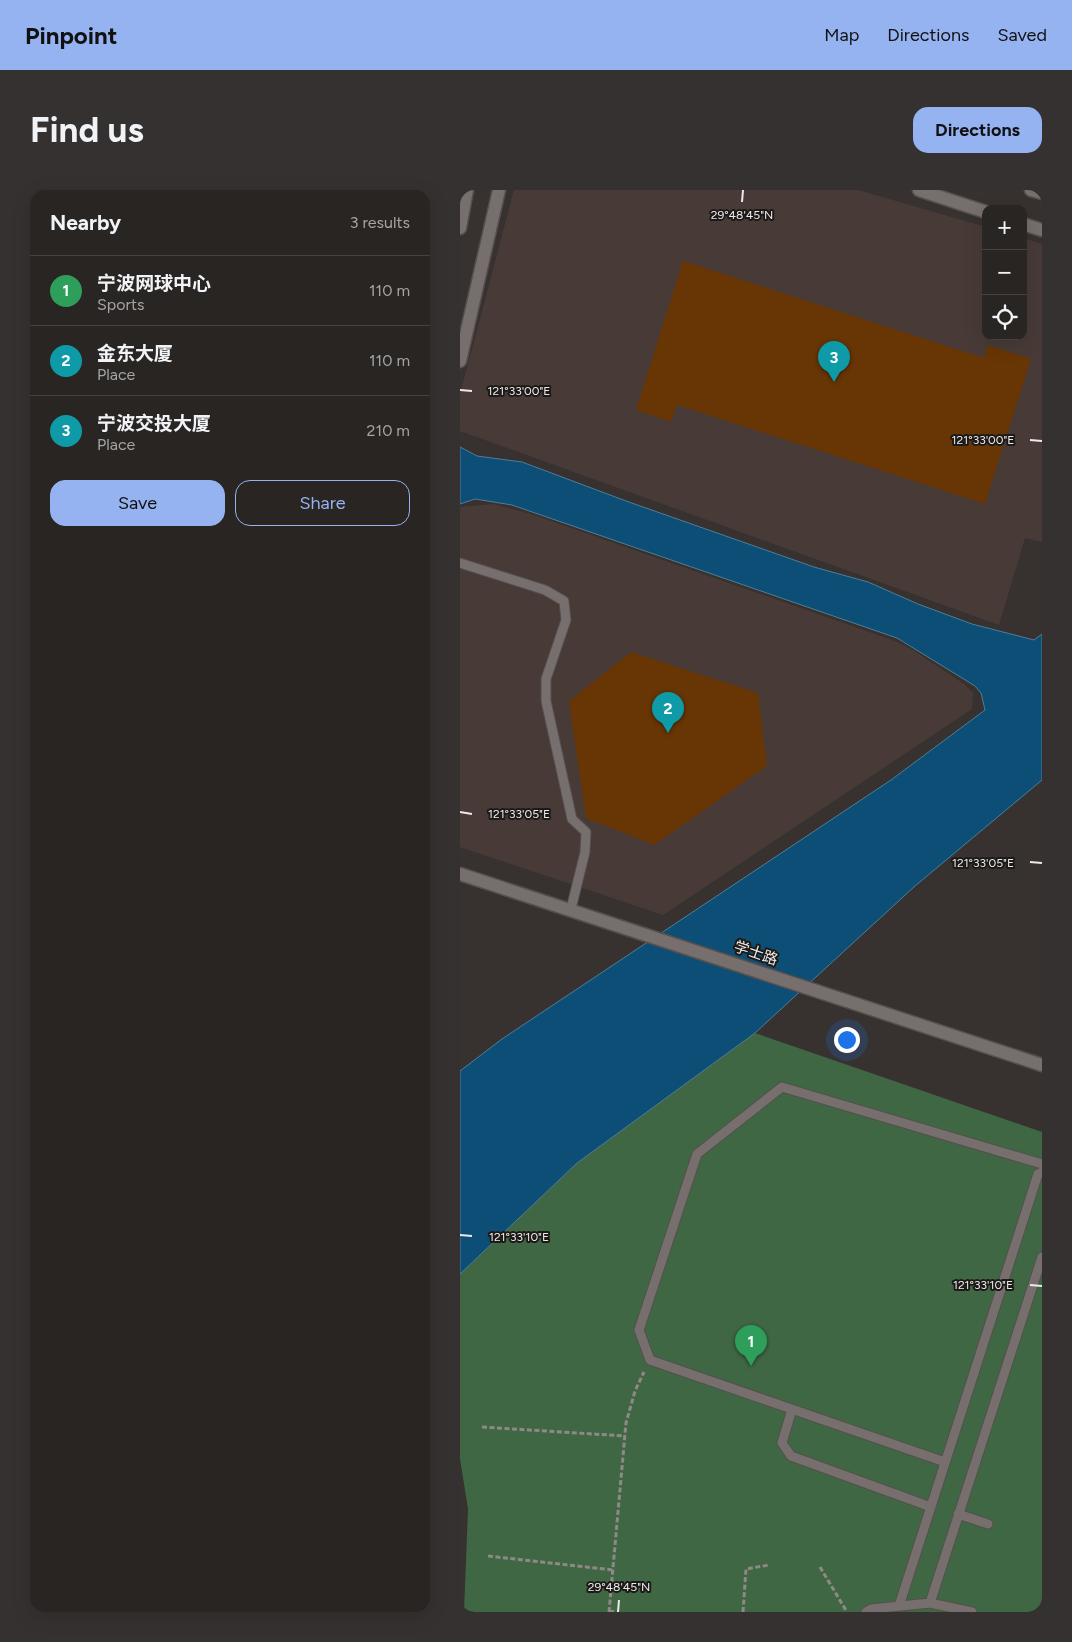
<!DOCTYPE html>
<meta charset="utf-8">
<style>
body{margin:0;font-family:Figtree,"Noto Sans SC",sans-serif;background:#353130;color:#f1f3f6}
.controls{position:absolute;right:15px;top:15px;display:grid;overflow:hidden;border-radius:10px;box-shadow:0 5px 20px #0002}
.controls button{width:45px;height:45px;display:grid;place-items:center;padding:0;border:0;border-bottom:1px solid #454241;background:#292523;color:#f1f3f6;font:25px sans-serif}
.you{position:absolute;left:386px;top:849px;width:18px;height:18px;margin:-12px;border:4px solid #fff;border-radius:50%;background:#1a73e8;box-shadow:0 0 0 8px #1a73e833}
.badge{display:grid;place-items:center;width:32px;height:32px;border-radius:50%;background:#95b2f1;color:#fff;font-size:16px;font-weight:700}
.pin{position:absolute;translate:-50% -41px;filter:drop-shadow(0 1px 2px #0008)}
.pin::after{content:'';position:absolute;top:26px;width:18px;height:15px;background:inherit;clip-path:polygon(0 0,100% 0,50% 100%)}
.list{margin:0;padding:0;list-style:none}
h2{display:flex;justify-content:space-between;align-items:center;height:65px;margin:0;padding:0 20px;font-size:21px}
h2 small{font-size:16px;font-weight:400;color:#a5a5a6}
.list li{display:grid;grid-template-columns:32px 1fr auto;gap:15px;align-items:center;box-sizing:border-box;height:70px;padding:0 20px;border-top:1px solid #454241}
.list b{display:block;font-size:19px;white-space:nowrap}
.list p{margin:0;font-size:16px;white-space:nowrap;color:#a5a5a6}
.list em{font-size:16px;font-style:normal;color:#a5a5a6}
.actions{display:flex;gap:10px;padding:15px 20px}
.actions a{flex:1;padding:11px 0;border:1px solid #95b2f1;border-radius:15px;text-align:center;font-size:18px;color:#95b2f1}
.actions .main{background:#95b2f1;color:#111}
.icon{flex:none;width:28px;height:28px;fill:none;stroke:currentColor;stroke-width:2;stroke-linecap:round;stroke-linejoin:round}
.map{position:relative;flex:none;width:582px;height:1422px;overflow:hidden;border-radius:15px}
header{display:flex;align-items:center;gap:30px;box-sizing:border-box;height:70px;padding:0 25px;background:#95b2f1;color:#111}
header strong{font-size:24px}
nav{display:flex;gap:28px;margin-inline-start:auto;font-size:18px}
.intro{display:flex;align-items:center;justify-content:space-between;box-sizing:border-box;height:120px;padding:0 30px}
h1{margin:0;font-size:35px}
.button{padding:12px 22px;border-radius:15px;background:#95b2f1;color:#111;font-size:18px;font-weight:700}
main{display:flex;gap:30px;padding:0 30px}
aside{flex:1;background:#292523;border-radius:15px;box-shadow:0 5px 20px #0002}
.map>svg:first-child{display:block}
</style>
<header>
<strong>Pinpoint</strong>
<nav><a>Map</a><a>Directions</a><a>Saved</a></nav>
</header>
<div class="intro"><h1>Find us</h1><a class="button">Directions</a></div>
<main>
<aside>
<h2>Nearby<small>3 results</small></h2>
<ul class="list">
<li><span class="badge" style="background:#2e9e5b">1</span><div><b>宁波网球中心</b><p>Sports</p></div><em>110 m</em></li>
<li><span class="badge" style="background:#0f9aa8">2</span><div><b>金东大厦</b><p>Place</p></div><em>110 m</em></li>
<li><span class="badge" style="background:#0f9aa8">3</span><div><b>宁波交投大厦</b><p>Place</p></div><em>210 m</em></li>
</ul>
<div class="actions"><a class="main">Save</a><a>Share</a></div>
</aside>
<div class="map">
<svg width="582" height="1422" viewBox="0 0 582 1422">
<rect width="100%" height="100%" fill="#37312f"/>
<path fill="#483b37" d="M 54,0 L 398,0 L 526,37 L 526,146 L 563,146 L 563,48 L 582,54 L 582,352 L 565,348 L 539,435 L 0,241 L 0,204 Z
M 33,314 L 71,324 L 435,451 L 453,460 L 504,494 L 513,503 L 512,519 L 203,725 L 0,657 L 0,317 Z"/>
<path fill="#406743" d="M 295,843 L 582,942 L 582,1422 L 4,1422 L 8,1319 L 0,1269 L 0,1084 L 117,973 Z"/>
<path fill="#0c4e76" stroke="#507d98" d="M 0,257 L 17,266 L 62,272 L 166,311 L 354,377 L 408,392 L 458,414 L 512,434 L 574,450 L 582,444 L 582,590 L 455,696 L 295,843 L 117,973 L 0,1084 L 0,881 L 42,849 L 431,590 L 525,520 L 521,503 L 515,496 L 437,448 L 52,315 L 15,309 L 0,314 Z"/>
<path fill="#683505" d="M 223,71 L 524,168 L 528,155 L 571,169 L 525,314 L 217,215 L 211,232 L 176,220 Z
M 171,462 L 298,503 L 307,576 L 194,655 L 126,628 L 109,511 Z"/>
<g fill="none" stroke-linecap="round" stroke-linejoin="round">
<defs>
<path id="lane" d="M 0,373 L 85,400 L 104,411 L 106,430 L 86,489 L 86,511 L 112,629 L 126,642 L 125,662 L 111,719
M 332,1219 L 322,1253 L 331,1266 L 471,1317
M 485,1272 L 190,1170 L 179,1140 L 237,964 L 322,897 L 582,974
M 498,1324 L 528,1334
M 470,1413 L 582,1067
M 439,1416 L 578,984 L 582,982
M 406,1422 L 411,1419 L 470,1413 L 512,1422"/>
<path id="secondary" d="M 459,0 L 526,22
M 571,0 L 582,3
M 563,34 L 582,40
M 0,38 L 7,0
M 0,171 L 39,0
M 0,684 L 582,875"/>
</defs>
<use href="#lane" stroke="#554f4e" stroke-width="11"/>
<use href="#secondary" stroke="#554f4e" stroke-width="15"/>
<path stroke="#8e8987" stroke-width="3" stroke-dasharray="5 2.5" stroke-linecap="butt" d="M 22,1237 L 165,1246
M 28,1366 L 153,1380
M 360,1377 L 387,1422
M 149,1421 L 155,1422
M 149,1422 L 166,1233 L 175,1201 L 184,1182
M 283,1422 L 286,1379 L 309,1375"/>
<use href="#lane" stroke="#776f6d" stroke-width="9"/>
<use href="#secondary" stroke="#776f6d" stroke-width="12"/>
</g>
<path fill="none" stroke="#eeeae9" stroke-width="2" d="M 282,12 L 283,0M 0,200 L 12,201M 570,250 L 582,251M 0,622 L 12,624M 570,672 L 582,673M 0,1045 L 12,1046M 570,1095 L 582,1096M 158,1422 L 159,1410"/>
<g text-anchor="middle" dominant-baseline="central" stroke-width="4" stroke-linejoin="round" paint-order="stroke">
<g font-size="15" fill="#eeeae9" stroke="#1c1a18">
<text transform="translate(296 763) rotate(19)">学士路</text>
</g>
</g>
<g font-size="12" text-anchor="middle" fill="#eeeae9" stroke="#1c1a18" stroke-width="4" stroke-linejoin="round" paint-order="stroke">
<text x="282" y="29">29°48'45"N</text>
<text x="59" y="205">121°33'00"E</text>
<text x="523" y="254">121°33'00"E</text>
<text x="59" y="628">121°33'05"E</text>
<text x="523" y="677">121°33'05"E</text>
<text x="59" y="1051">121°33'10"E</text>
<text x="523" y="1099">121°33'10"E</text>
<text x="159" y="1401">29°48'45"N</text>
</g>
</svg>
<div class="controls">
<button>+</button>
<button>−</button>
<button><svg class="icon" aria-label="locate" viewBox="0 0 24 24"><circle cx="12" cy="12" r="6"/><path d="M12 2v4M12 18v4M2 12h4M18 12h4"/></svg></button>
</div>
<div class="you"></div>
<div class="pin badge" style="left:291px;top:1176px;background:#2e9e5b">1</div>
<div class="pin badge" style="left:208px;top:543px;background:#0f9aa8">2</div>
<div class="pin badge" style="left:374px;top:192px;background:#0f9aa8">3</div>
</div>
</main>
